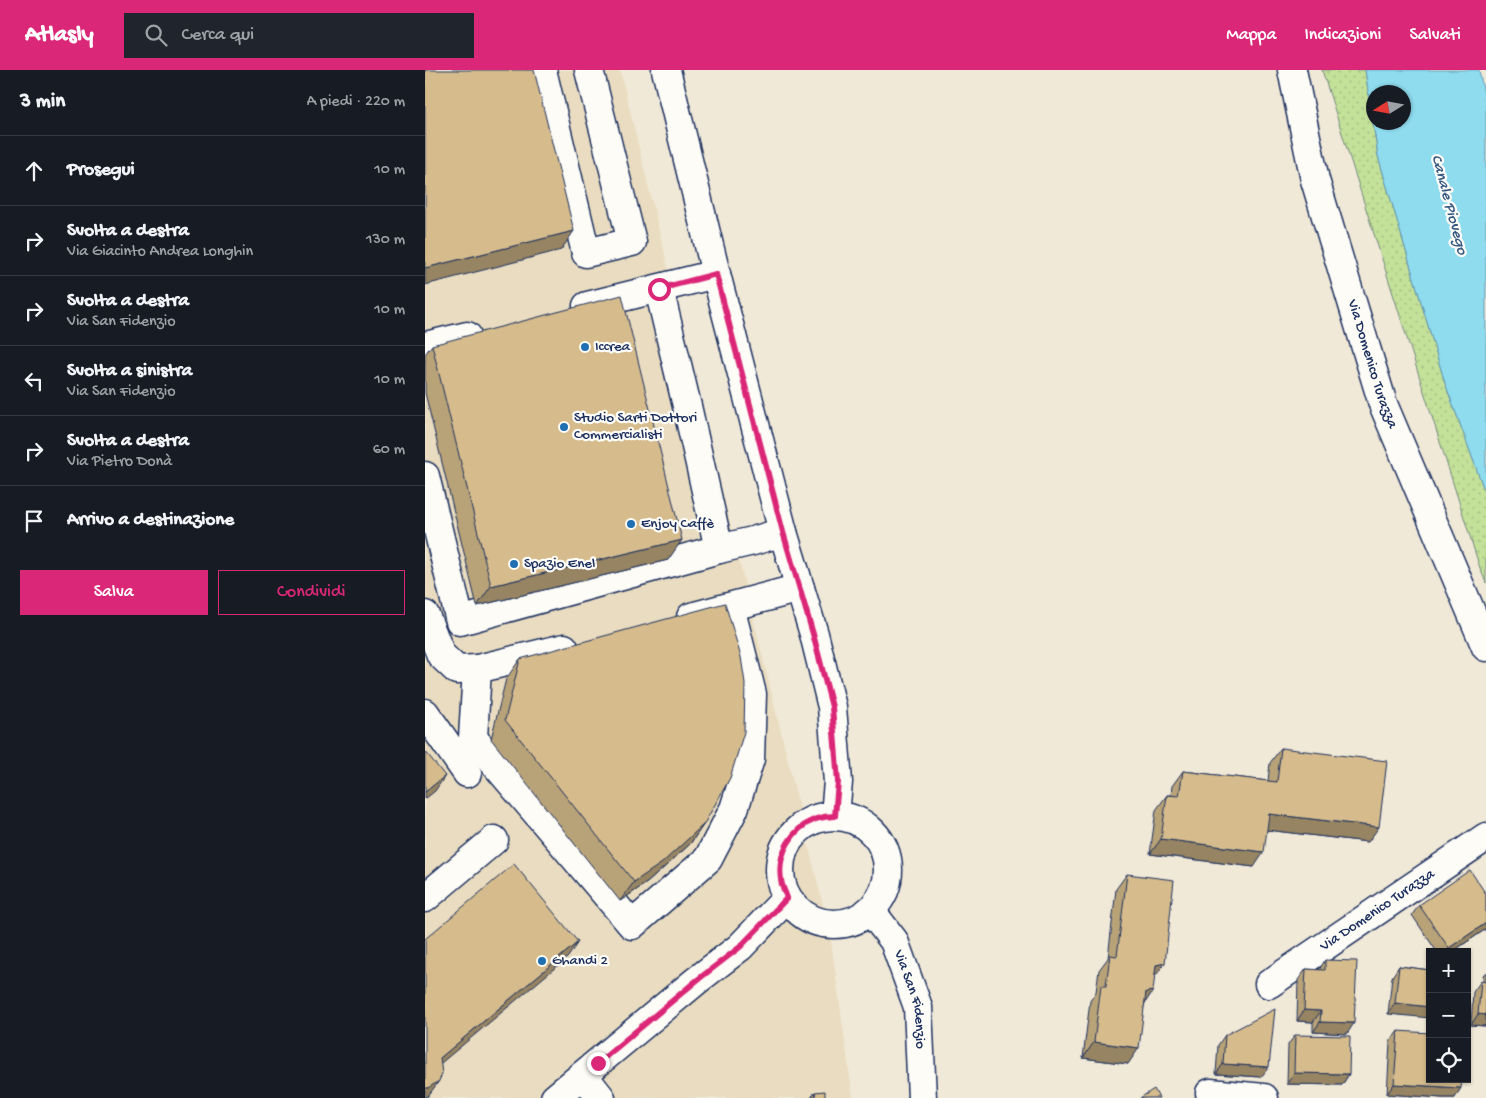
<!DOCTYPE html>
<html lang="it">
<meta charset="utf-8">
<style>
body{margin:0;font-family:"Gochi Hand",sans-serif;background:#20242c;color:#f1f3f6}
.controls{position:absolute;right:15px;bottom:15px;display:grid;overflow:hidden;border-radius:0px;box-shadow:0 1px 4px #0004}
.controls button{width:45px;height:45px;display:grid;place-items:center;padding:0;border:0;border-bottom:1px solid #363941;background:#171b24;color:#f1f3f6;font:25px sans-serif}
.compass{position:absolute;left:941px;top:15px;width:45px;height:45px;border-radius:50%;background:#171b24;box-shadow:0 1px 4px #0004;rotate:259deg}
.stop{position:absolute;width:15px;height:15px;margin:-11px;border:4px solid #db2777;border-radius:50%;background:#fff}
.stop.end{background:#db2777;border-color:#fff;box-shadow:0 1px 5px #0008}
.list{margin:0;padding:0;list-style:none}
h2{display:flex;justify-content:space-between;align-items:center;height:65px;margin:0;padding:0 20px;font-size:21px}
h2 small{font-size:16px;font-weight:400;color:#9ea1a6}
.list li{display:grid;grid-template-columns:32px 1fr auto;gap:15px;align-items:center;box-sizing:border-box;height:70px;padding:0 20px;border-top:1px solid #363941}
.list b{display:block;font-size:19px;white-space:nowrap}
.list p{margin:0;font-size:16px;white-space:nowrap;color:#9ea1a6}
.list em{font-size:16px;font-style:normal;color:#9ea1a6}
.actions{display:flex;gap:10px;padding:15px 20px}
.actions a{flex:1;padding:11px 0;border:1px solid #db2777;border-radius:0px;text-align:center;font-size:18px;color:#db2777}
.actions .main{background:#db2777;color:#fff}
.icon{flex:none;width:28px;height:28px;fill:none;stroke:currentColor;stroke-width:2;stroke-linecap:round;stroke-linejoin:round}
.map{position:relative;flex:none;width:1061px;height:1028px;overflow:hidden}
header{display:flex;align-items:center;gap:30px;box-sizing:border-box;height:70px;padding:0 25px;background:#db2777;color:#fff}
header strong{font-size:24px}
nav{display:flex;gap:28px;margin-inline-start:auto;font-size:18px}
.search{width:350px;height:45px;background:#20242c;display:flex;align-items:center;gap:12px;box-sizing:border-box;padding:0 18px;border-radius:0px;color:#9ea1a6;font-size:19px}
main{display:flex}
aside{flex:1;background:#171b24}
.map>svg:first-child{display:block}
</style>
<header>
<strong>Atlasly</strong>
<div class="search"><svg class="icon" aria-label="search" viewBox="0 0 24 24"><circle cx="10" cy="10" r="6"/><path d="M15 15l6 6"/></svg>Cerca qui</div>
<nav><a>Mappa</a><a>Indicazioni</a><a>Salvati</a></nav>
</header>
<main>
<aside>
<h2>3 min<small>A piedi · 220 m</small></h2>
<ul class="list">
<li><svg class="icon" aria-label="ahead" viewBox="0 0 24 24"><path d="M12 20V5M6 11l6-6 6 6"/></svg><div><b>Prosegui</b></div><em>10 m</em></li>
<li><svg class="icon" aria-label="right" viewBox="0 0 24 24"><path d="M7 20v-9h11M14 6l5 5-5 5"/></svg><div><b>Svolta a destra</b><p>Via Giacinto Andrea Longhin</p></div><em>130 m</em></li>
<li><svg class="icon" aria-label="right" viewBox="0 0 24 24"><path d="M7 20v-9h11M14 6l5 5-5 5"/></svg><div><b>Svolta a destra</b><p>Via San Fidenzio</p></div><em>10 m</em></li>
<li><svg class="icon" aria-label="left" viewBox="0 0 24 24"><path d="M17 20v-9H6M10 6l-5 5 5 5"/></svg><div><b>Svolta a sinistra</b><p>Via San Fidenzio</p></div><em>10 m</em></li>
<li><svg class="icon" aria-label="right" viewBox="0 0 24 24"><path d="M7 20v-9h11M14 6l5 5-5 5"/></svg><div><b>Svolta a destra</b><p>Via Pietro Donà</p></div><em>60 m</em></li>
<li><svg class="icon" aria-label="arrive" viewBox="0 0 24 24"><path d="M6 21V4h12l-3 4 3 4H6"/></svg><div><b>Arrivo a destinazione</b></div></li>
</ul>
<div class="actions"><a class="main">Salva</a><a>Condividi</a></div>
</aside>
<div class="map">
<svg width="1061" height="1028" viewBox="0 0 1061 1028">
<defs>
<pattern id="grass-dots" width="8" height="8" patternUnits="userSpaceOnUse" patternTransform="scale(1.25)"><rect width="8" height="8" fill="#c4e199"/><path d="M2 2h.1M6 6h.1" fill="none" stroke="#a8c186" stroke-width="1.8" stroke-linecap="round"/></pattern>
</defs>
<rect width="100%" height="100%" fill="#f1e9d7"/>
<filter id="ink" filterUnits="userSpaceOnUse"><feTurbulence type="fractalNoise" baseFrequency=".02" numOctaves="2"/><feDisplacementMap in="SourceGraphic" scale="10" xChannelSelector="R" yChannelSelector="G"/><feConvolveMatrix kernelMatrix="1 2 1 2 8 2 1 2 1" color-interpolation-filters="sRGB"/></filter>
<g filter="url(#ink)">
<path fill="#e9dcc0" d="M 0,0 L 195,0 L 405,864 L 428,1028 L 0,1028 Z"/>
<path fill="url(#grass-dots)" stroke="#70887c" d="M 897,0 L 940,0 L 953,86 L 1020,313 L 1061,425 L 1061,513 L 1055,498 Z"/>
<path fill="#8fdcef" stroke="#6197b5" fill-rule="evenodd" d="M 940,0 L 1054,0 L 1061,34 L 1061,425 L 1020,313 L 953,86 ZM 948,22 L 978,22 L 978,52 L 948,52 Z"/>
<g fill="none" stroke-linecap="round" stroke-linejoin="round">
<defs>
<g id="minor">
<path d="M 117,0 L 161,183 L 207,172 L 164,0"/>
<path d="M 241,0 L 291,204 L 358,462 L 389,564 L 407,637 L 413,712 L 410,745"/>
<path d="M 162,236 L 291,204"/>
<path d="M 0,276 L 42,266"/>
<path d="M 0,406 L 35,551 L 294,479 L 262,336 L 234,219"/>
<path d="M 294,479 L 328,471 L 358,462"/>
<path d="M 0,545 L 16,585 L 32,600 L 52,599"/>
<path d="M 266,547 L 375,518"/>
<path d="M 139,578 L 52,599 L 48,668 L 207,855 L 283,789 L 309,739 L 325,689 L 327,624 L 305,537"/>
<path d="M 0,643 L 42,703"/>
<circle cx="409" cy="800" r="54"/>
<path d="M 0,828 L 69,770"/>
<path id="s1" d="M 446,841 L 469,871 L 493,937 L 497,1028"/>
<path id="s2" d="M 844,914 L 1061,767"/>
<path d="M 158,1005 L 176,1028"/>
<path d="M 785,1023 L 839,1028"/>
<path d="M 130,1028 L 271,911 L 315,877 L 362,828"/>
</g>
<g id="major">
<path id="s3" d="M 867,0 L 890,110 L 958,334 L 1061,577"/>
</g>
</defs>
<use href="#minor" stroke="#1b2f5e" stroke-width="31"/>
<use href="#major" stroke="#1b2f5e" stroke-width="31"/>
<use href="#minor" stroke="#fdfcf7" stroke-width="28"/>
<use href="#major" stroke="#fdfcf7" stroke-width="28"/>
</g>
<path fill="#b8a278" stroke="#1b2f5e" d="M 7,275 L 243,490 L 52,536 L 0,323 L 0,284 Z
M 95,589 L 279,754 L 265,774 L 223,812 L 195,831 L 66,669 L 81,609 Z
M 856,678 L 943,772 L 842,760 L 829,797 L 725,784 L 731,740 L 742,725 L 746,725 L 747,716 L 758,701 L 843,711 L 845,693 Z
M 702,804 L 730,907 L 720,933 L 703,994 L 658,988 L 665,931 L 671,922 L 674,900 L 683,888 L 691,819 Z
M 1061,824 L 1061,859 L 1027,882 L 1012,882 L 987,845 L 994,835 Z
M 900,890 L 922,964 L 888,962 L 888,952 L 872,951 L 873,910 L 881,899 L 894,900 Z
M 974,896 L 1005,900 L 963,944 L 967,907 Z
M 1061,902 L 1061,956 L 1046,955 L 1048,922 L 1056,911 L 1058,911 L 1058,905 Z
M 973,961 L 1030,1028 L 1017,1028 L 962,1024 L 965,972 Z
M 800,965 L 836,1007 L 791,1004 L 793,975 Z
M 870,965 L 924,1004 L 917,1015 L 862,1014 L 863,975 Z
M 390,1022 L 400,1028 L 386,1028 Z"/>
<path fill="#968462" stroke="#1b2f5e" d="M 149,161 L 136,180 L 0,215 L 0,198 Z
M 257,470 L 243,490 L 52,536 L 66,516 Z
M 20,706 L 10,721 L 0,729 L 0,722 Z
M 844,744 L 954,757 L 943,772 L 833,759 Z
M 279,754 L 265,774 L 223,812 L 195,831 L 209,812 Z
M 736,769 L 839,782 L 829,797 L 725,784 Z
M 1061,853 L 1061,859 L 1027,882 L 1022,882 L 1024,878 Z
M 153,872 L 143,887 L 4,1003 L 15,988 Z
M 740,893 L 729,908 L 731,895 Z
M 728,921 L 718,936 L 721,922 Z
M 970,933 L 1005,937 L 1005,948 L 963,944 Z
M 879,940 L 896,941 L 888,952 L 872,951 Z
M 1053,944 L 1061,945 L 1061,956 L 1046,955 Z
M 895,952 L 929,953 L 922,964 L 888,962 Z
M 669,972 L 714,978 L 703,994 L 658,988 Z
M 798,994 L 844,997 L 836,1007 L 791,1004 Z
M 869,1003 L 924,1004 L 917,1015 L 862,1014 Z
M 14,1011 L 3,1026 L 0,1028 L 0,1018 Z
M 969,1014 L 1036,1018 L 1030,1028 L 1017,1028 L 962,1024 Z"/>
<path fill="#d6bc8c" stroke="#1b2f5e" d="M 0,0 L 109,0 L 149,161 L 0,198 Z
M 197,225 L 257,470 L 66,516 L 7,275 Z
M 300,533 L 316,587 L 320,613 L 319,662 L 305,708 L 279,754 L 237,793 L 209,812 L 80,650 L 95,589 Z
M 856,678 L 962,691 L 954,757 L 844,744 L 839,782 L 736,769 L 742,725 L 754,726 L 758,701 L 852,712 Z
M 0,681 L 20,706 L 0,722 Z
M 89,794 L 153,872 L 15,988 L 17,1004 L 14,1011 L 3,1018 L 0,1018 L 0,869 Z
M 1045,800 L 1061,824 L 1061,853 L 1024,878 L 994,835 Z
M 702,804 L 749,810 L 740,893 L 731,895 L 728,921 L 721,922 L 714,978 L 669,972 L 676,916 L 681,916 L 685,885 L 692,886 Z
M 900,890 L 932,891 L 929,953 L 895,952 L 896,941 L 879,940 L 881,899 L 900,900 Z
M 974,896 L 1005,900 L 1005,937 L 970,933 Z
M 1056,911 L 1061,912 L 1061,945 L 1053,944 Z
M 850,939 L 844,997 L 798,994 L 800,965 Z
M 973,961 L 1005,963 L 1005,1009 L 1037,1009 L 1036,1018 L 969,1014 Z
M 870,965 L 925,966 L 924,1004 L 869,1003 Z
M 729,1019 L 734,1028 L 715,1028 Z
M 400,1021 L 400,1028 L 391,1028 L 390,1022 Z"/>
</g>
<g fill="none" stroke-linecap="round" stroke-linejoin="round" filter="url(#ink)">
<path stroke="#db2777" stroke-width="6" d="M 173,993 L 271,911 L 315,877 L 362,828 C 360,822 356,815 356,809 C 352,784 367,758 391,749 C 397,747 404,746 410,746 L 413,712 L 407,637 L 388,564 L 358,462 L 291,204 L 234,219"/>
</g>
<g fill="#1f6fb2" stroke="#fdfcf7" stroke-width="2">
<circle cx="160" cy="277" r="5"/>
<circle cx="139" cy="357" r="5"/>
<circle cx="206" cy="454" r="5"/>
<circle cx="89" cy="494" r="5"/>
<circle cx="117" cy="891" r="5"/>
</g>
<g text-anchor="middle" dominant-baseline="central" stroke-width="4.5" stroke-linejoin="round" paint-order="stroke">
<g font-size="15" fill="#1b2f5e" stroke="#fdfcf7" text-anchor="start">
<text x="170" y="277">Iccrea</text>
<text x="149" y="348">Studio Sarti Dottori<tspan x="149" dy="17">Commercialisti</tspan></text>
<text x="216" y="454">Enjoy Caffè</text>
<text x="99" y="494">Spazio Enel</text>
<text x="127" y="891">Ghandi 2</text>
</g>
<g font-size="15" fill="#1b2f5e" stroke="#fdfcf7">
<text stroke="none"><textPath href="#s3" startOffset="305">Via Domenico Turazza</textPath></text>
<text stroke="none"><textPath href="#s2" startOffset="131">Via Domenico Turazza</textPath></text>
<text stroke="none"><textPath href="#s1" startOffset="99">Via San Fidenzio</textPath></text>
</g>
<g font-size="16" font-style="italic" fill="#385a82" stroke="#fdfcf7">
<text transform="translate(1023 135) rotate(75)">Canale Piovego</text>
</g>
</g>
</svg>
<div class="controls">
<button>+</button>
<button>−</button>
<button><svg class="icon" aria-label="locate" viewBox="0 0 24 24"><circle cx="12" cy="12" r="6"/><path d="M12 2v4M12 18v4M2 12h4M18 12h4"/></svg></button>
</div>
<svg class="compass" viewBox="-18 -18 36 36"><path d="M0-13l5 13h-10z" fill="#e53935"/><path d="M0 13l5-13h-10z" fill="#9ea1a6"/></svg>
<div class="stop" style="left:234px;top:219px"></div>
<div class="stop end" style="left:173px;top:993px"></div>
</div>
</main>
